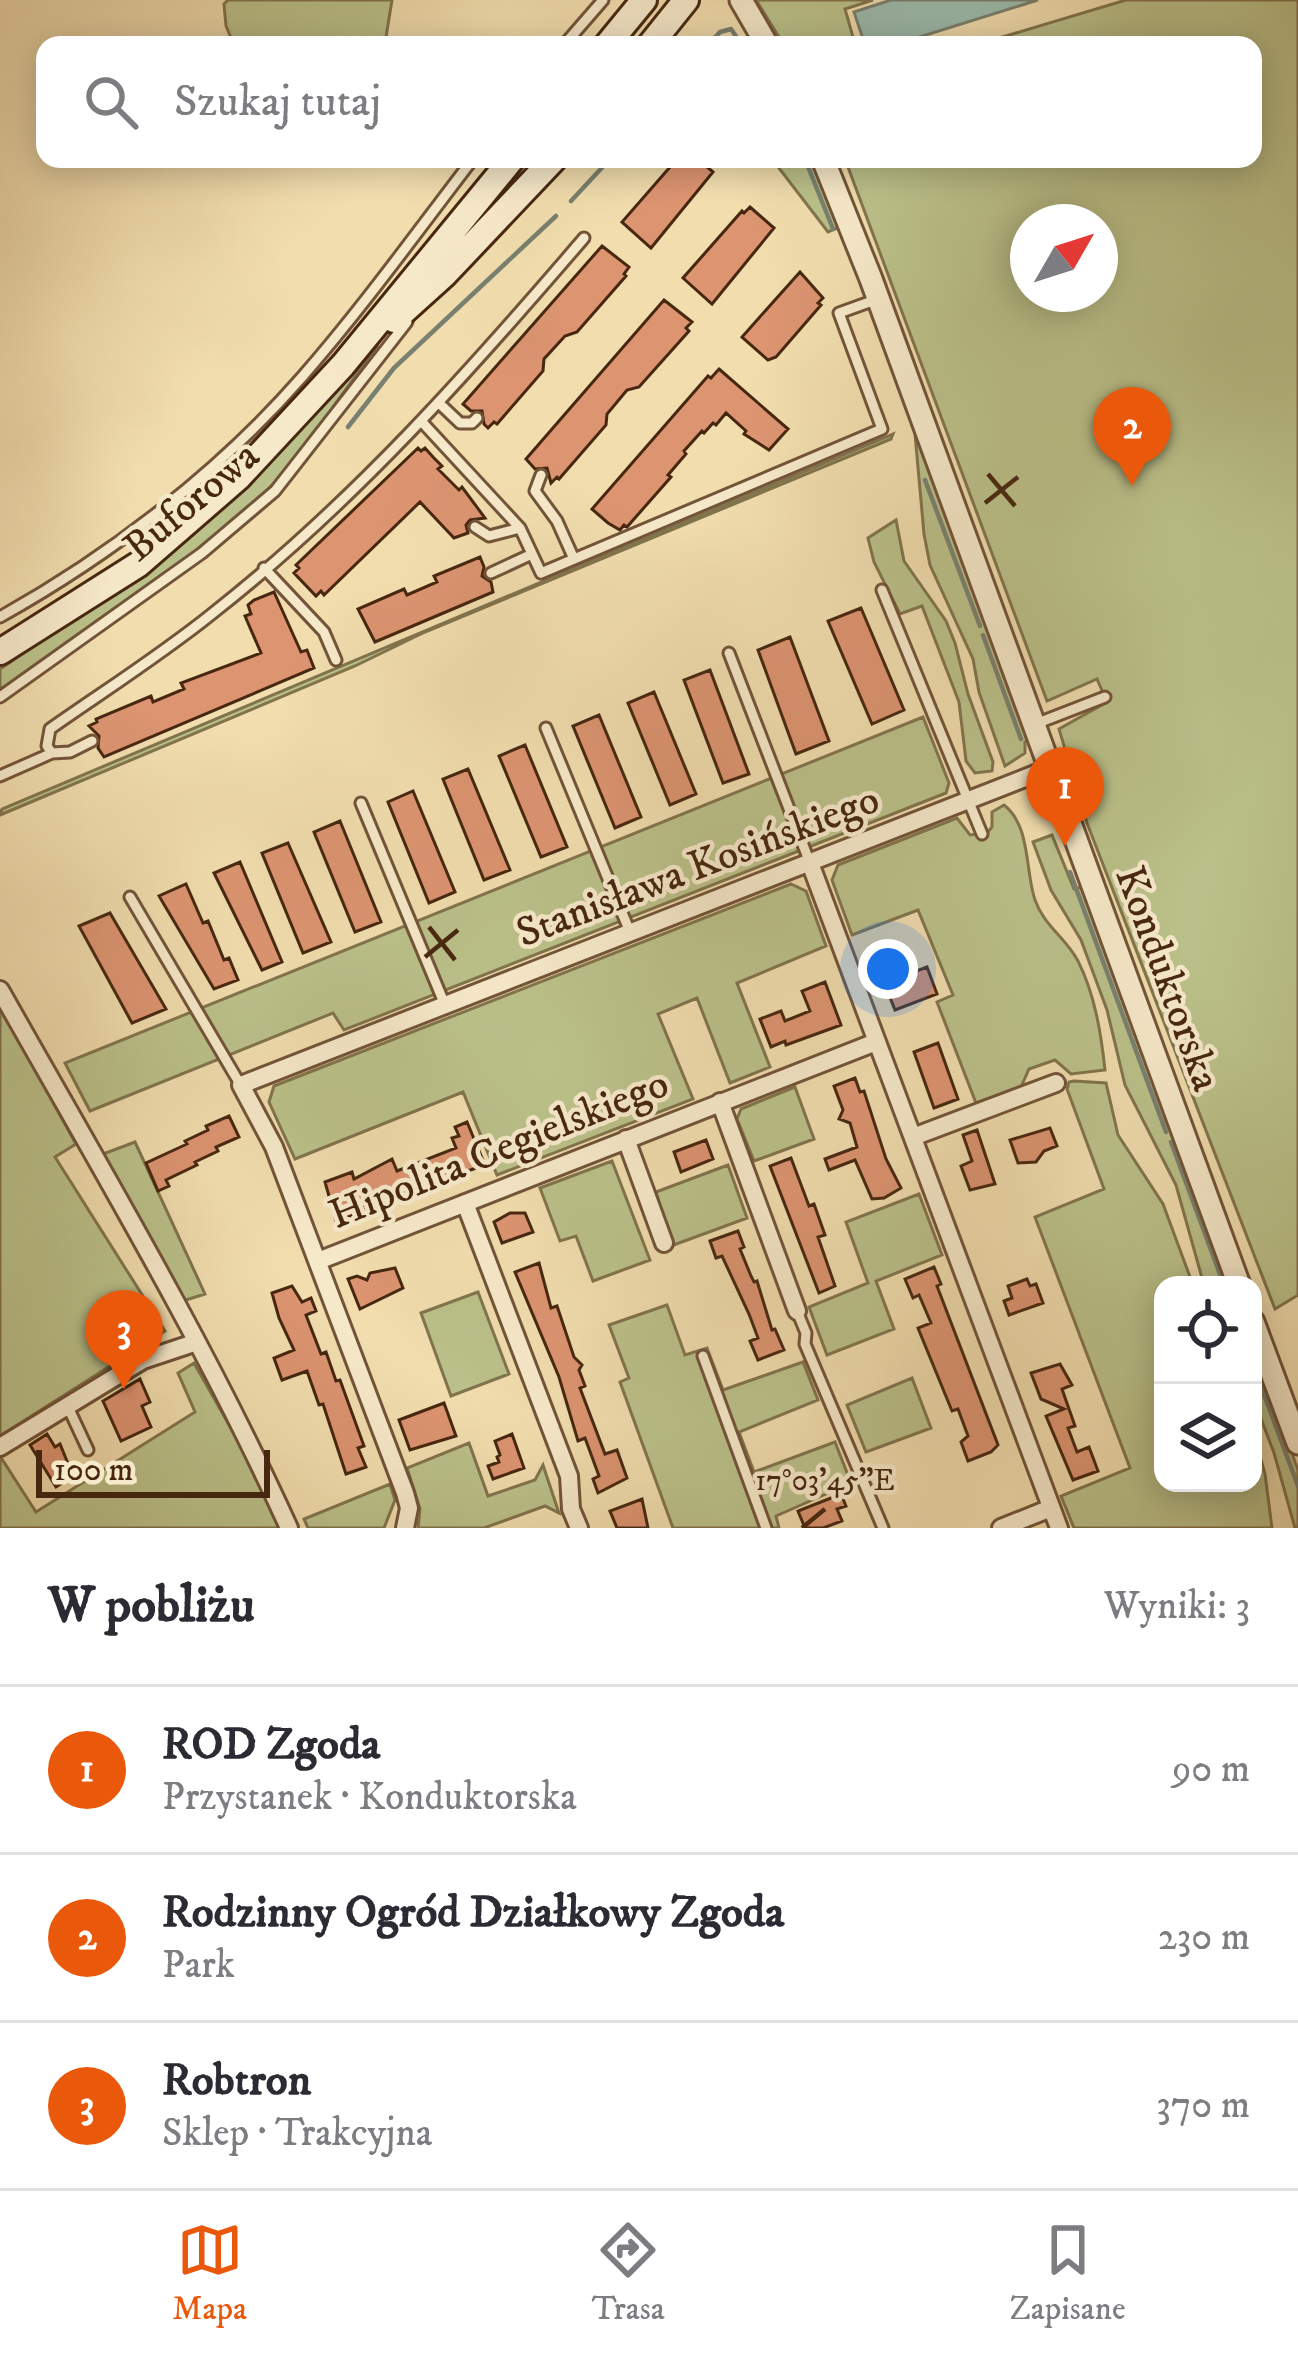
<!DOCTYPE html>
<html lang="pl">
<meta charset="utf-8">
<style>
body{margin:0;font-family:"IM FELL DW Pica",serif;background:#f7f7f7;color:#2b2b33}
.controls{position:absolute;right:36px;bottom:36px;display:grid;overflow:hidden;border-radius:24px;box-shadow:0 6px 30px #0003}
.controls button{width:108px;height:108px;display:grid;place-items:center;padding:0;border:0;border-bottom:3px solid #e1e1e2;background:#fff;color:#2b2b33;font:60px sans-serif}
.compass{position:absolute;left:1010px;top:204px;width:108px;height:108px;border-radius:50%;background:#fff;box-shadow:0 6px 30px #0003;rotate:51deg}
.scale{position:absolute;left:36px;bottom:30px;width:234px;box-sizing:border-box;padding-left:12px;border:6px solid #472710;border-top:0;font-size:33px;line-height:42px;white-space:nowrap;color:#472710;-webkit-text-stroke:9px #f6e9ca;paint-order:stroke}
.you{position:absolute;left:888px;top:969px;width:42px;height:42px;margin:-30px;border:9px solid #fff;border-radius:50%;background:#1a73e8;box-shadow:0 0 0 18px #1a73e833}
.badge{display:grid;place-items:center;width:78px;height:78px;border-radius:50%;background:#ea580c;color:#fff;font-size:39px;font-weight:700}
.pin{position:absolute;translate:-50% -99px;filter:drop-shadow(0 3px 6px #0008)}
.pin::after{content:'';position:absolute;top:63px;width:42px;height:36px;background:inherit;clip-path:polygon(0 0,100% 0,50% 100%)}
.list{margin:0;padding:0;list-style:none}
h2{display:flex;justify-content:space-between;align-items:center;height:156px;margin:0;padding:0 48px;font-size:51px}
h2 small{font-size:39px;font-weight:400;color:#7c7c81}
.list li{display:grid;grid-template-columns:78px 1fr auto;gap:36px;align-items:center;box-sizing:border-box;height:168px;padding:0 48px;border-top:3px solid #e1e1e2}
.list b{display:block;font-size:45px;white-space:nowrap}
.list p{margin:0;font-size:39px;white-space:nowrap;color:#7c7c81}
.list em{font-size:39px;font-style:normal;color:#7c7c81}
.icon{flex:none;width:66px;height:66px;fill:none;stroke:currentColor;stroke-width:2;stroke-linecap:round;stroke-linejoin:round}
.map{position:relative;flex:none;width:1298px;height:1528px;overflow:hidden}
.search{position:absolute;background:#fff;box-shadow:0 6px 30px #0003;left:36px;right:36px;top:36px;height:132px;display:flex;align-items:center;gap:30px;box-sizing:border-box;padding:0 42px;border-radius:24px;color:#7c7c81;font-size:45px}
.sheet{height:660px;background:#fff}
nav{display:flex;justify-content:space-around;align-items:center;box-sizing:border-box;height:168px;border-top:3px solid #e1e1e2;background:#fff;font-size:33px;color:#7c7c81}
nav a{display:grid;justify-items:center;gap:6px}
nav .on{color:#ea580c}
.map>svg:first-child{display:block}
</style>
<div class="map">
<svg width="1298" height="1528" viewBox="0 0 1298 1528">
<rect width="100%" height="100%" fill="#f1ddae"/>
<filter id="stains"><feTurbulence type="fractalNoise" baseFrequency=".00167" numOctaves="4"/><feColorMatrix values="0 0 0 0 .2 0 0 0 0 .09 0 0 0 0 .02 0 0 0 .5 -.17"/></filter>
<radialGradient id="worn" r=".72"><stop offset=".6" stop-color="#630" stop-opacity="0"/><stop offset="1" stop-color="#630" stop-opacity=".3"/></radialGradient>
<path fill="#bbc18a" stroke="#81744d" stroke-width="3" fill-rule="evenodd" d="M 228,0 L 392,0 L 386,37 L 377,45 L 234,45 L 226,26 L 224,4 Z
M 756,0 L 873,0 L 845,9 L 853,37 L 849,45 L 784,45 Z
M 1126,0 L 1298,0 L 1298,1295 L 1275,1309 L 1087,823 L 1059,729 L 1107,702 L 1097,679 L 1047,701 L 845,159 L 1253,159 L 1253,45 L 976,45 ZM 1028,222 L 1100,222 L 1100,294 L 1028,294 Z
M 772,159 L 811,159 L 840,227 L 828,232 Z
M 378,345 L 292,464 L 256,502 L 180,563 L 0,691 L 0,669 L 146,570 Z
M 893,434 L 891,439 L 425,632 L 355,666 L 0,815 L 2,809 Z
M 915,434 L 1030,740 L 1025,742 L 1025,753 L 1005,766 L 979,692 L 973,659 L 930,565 L 924,534 Z
M 896,520 L 904,561 L 946,621 L 955,643 L 968,694 L 993,762 L 992,771 L 975,773 L 966,761 L 959,702 L 922,606 L 900,614 L 874,562 L 868,538 Z
M 923,717 L 949,783 L 946,793 L 344,1030 L 333,1013 L 90,1111 L 65,1063 Z
M 1004,805 C 1031,826 1025,871 1035,900 C 1044,926 1066,938 1078,961 C 1095,995 1101,1033 1105,1070 L 1071,1074 L 1055,1060 L 1029,1069 L 1021,1087 L 976,1103 L 937,1002 L 953,995 L 918,910 L 852,935 L 832,880 L 838,865 L 957,818 L 970,835 L 987,833 L 992,827 L 992,812 Z
M 1052,835 L 1074,889 L 1085,886 L 1230,1285 L 1204,1285 L 1176,1185 L 1125,1085 L 1107,1010 L 1081,940 L 1051,890 L 1033,842 Z
M 791,884 L 806,891 L 826,946 L 737,983 L 770,1067 L 730,1083 L 697,998 L 658,1014 L 693,1099 L 497,1175 L 463,1092 L 295,1159 L 269,1102 L 274,1086 Z
M 0,1006 L 76,1144 L 55,1157 L 165,1331 L 0,1436 Z
M 1074,1081 L 1106,1083 L 1118,1135 L 1163,1204 L 1193,1285 L 1163,1285 L 1163,1483 L 1253,1483 L 1253,1431 L 1265,1474 L 1272,1528 L 1074,1528 L 1061,1496 L 1130,1468 L 1035,1217 L 1104,1189 L 1067,1089 L 1069,1082 Z
M 795,1087 L 814,1139 L 754,1161 L 737,1119 L 741,1109 Z
M 135,1142 L 205,1294 L 183,1301 L 103,1154 Z
M 612,1161 L 650,1260 L 593,1281 L 576,1236 L 560,1241 L 540,1188 Z
M 728,1165 L 747,1218 L 671,1246 L 656,1192 Z
M 919,1194 L 942,1255 L 876,1281 L 894,1329 L 827,1355 L 809,1307 L 868,1283 L 846,1222 Z
M 478,1292 L 509,1374 L 451,1396 L 421,1313 Z
M 667,1305 L 685,1355 L 707,1348 L 723,1390 L 803,1362 L 818,1400 L 739,1432 L 754,1472 L 835,1442 L 851,1483 L 776,1516 L 779,1528 L 673,1528 L 620,1382 L 629,1378 L 609,1325 Z
M 1253,1347 L 1298,1470 L 1298,1528 L 1295,1528 L 1274,1453 L 1253,1398 Z
M 194,1363 L 249,1460 L 279,1528 L 0,1528 L 0,1456 L 36,1512 L 195,1412 L 178,1373 Z
M 912,1378 L 931,1428 L 866,1452 L 847,1405 Z
M 469,1443 L 488,1496 L 535,1480 L 543,1465 L 559,1513 L 545,1506 L 484,1528 L 418,1528 L 420,1509 L 407,1468 Z
M 390,1484 L 395,1500 L 384,1528 L 308,1528 L 304,1519 Z"/>
<path fill="#9bbbae" stroke="#79806f" stroke-width="3" d="M 891,0 L 1038,0 L 894,45 L 865,45 L 854,12 Z"/>
<g fill="none" stroke-linecap="round" stroke-linejoin="round">
<path stroke="#79806f" stroke-width="4.5" d="M 708,45 L 720,32 L 731,29 L 742,45
M 805,159 L 833,229
M 571,201 L 610,159
M 348,427 L 394,368 L 556,216
M 925,480 L 980,626
M 983,635 L 1021,739
M 1070,872 L 1166,1132
M 1171,1142 L 1224,1285
M 1253,1365 L 1298,1486"/>
</g>
<path fill="#dc9471" stroke="#472710" stroke-width="3" d="M 677,159 L 698,159 L 713,172 L 651,248 L 622,222 Z
M 750,207 L 774,228 L 712,304 L 683,278 L 742,211 L 744,213 Z
M 602,246 L 629,267 L 624,274 L 626,276 L 577,332 L 565,336 L 544,359 L 543,371 L 497,424 L 494,422 L 488,428 L 484,424 L 482,411 L 471,411 L 463,404 Z
M 800,272 L 823,298 L 818,303 L 821,305 L 776,357 L 768,360 L 742,337 Z
M 664,300 L 692,322 L 686,328 L 689,331 L 639,387 L 627,390 L 607,414 L 606,425 L 559,479 L 557,477 L 551,483 L 547,468 L 535,469 L 526,459 Z
M 719,369 L 788,429 L 769,450 L 744,434 L 746,431 L 726,413 L 716,425 L 713,423 L 704,433 L 702,431 L 684,451 L 686,454 L 668,475 L 671,477 L 627,527 L 624,525 L 620,530 L 608,523 L 592,509 L 708,376 L 711,378 Z
M 418,448 L 421,451 L 425,448 L 433,457 L 442,466 L 438,469 L 459,490 L 462,487 L 485,518 L 470,520 L 466,525 L 468,533 L 454,538 L 420,502 L 324,595 L 321,591 L 316,596 L 294,573 L 299,568 L 296,565 Z
M 480,557 L 484,567 L 482,576 L 491,582 L 493,592 L 375,642 L 358,609 L 404,589 L 407,595 L 437,582 L 434,576 Z
M 274,592 L 301,652 L 307,650 L 314,668 L 104,757 L 98,748 L 99,736 L 89,726 L 97,722 L 96,719 L 151,696 L 153,702 L 184,689 L 181,683 L 261,653 L 245,616 L 251,614 L 248,605 L 254,600 Z
M 861,608 L 904,710 L 872,724 L 828,621 Z
M 790,637 L 829,741 L 796,754 L 758,650 Z
M 710,670 L 749,774 L 723,783 L 684,680 Z
M 654,692 L 696,794 L 670,805 L 628,703 Z
M 599,715 L 641,817 L 615,828 L 573,726 Z
M 525,745 L 567,847 L 541,857 L 499,756 Z
M 468,769 L 510,870 L 484,880 L 443,779 Z
M 413,791 L 455,892 L 429,903 L 388,802 Z
M 340,821 L 381,922 L 355,932 L 314,832 Z
M 288,843 L 331,942 L 303,953 L 262,853 Z
M 240,862 L 282,962 L 262,970 L 214,873 Z
M 186,884 L 203,923 L 208,921 L 224,960 L 229,958 L 238,980 L 214,989 L 159,896 Z
M 110,913 L 166,1009 L 132,1023 L 79,926 Z
M 927,967 L 937,994 L 895,1010 L 889,995 L 900,991 L 895,979 Z
M 825,982 L 841,1025 L 786,1045 L 785,1041 L 771,1047 L 760,1019 L 781,1011 L 785,1021 L 810,1011 L 802,991 Z
M 938,1043 L 958,1099 L 934,1108 L 914,1052 Z
M 855,1078 L 860,1092 L 864,1091 L 886,1159 L 901,1188 L 884,1198 L 872,1199 L 855,1160 L 829,1170 L 825,1159 L 857,1147 L 850,1123 L 839,1119 L 843,1110 L 834,1086 Z
M 229,1116 L 239,1137 L 216,1147 L 218,1151 L 195,1162 L 197,1165 L 166,1180 L 169,1186 L 158,1191 L 146,1163 L 187,1144 L 185,1141 L 208,1130 L 206,1126 Z
M 467,1122 L 485,1165 L 395,1196 L 393,1190 L 363,1202 L 367,1211 L 336,1221 L 325,1182 L 352,1172 L 354,1179 L 392,1159 L 397,1171 L 456,1148 L 452,1138 L 459,1136 L 455,1127 Z
M 1050,1128 L 1057,1146 L 1044,1151 L 1036,1162 L 1018,1163 L 1010,1140 Z
M 977,1130 L 995,1184 L 970,1190 L 961,1166 L 972,1161 L 963,1135 Z
M 706,1140 L 713,1159 L 681,1172 L 674,1152 Z
M 791,1158 L 809,1206 L 814,1204 L 825,1235 L 818,1237 L 835,1286 L 819,1293 L 770,1166 Z
M 510,1213 L 525,1213 L 533,1232 L 502,1243 L 494,1222 Z
M 738,1231 L 744,1247 L 740,1249 L 751,1276 L 754,1282 L 757,1281 L 772,1330 L 775,1329 L 784,1350 L 758,1360 L 750,1341 L 758,1338 L 749,1314 L 722,1256 L 716,1258 L 710,1241 Z
M 539,1263 L 551,1308 L 557,1306 L 574,1357 L 582,1365 L 579,1370 L 585,1386 L 580,1388 L 605,1454 L 617,1450 L 627,1478 L 598,1493 L 593,1479 L 599,1476 L 585,1438 L 578,1441 L 559,1377 L 515,1272 Z
M 934,1267 L 941,1284 L 937,1286 L 998,1445 L 991,1452 L 968,1461 L 961,1442 L 968,1436 L 958,1409 L 952,1411 L 918,1328 L 931,1323 L 919,1295 L 913,1298 L 905,1279 Z
M 395,1268 L 403,1288 L 360,1309 L 348,1279 L 357,1276 L 367,1280 L 370,1273 Z
M 1027,1279 L 1030,1286 L 1036,1284 L 1043,1303 L 1009,1315 L 1004,1301 L 1012,1298 L 1008,1286 Z
M 292,1286 L 302,1302 L 311,1298 L 316,1311 L 306,1315 L 321,1354 L 326,1352 L 336,1381 L 340,1380 L 364,1446 L 358,1448 L 366,1467 L 346,1474 L 323,1404 L 319,1405 L 307,1371 L 282,1380 L 274,1358 L 294,1350 L 279,1318 L 272,1293 Z
M 1060,1364 L 1072,1385 L 1062,1389 L 1075,1426 L 1068,1428 L 1077,1452 L 1089,1447 L 1098,1471 L 1073,1480 L 1046,1416 L 1064,1409 L 1041,1399 L 1031,1373 Z
M 140,1379 L 150,1402 L 142,1406 L 151,1427 L 121,1441 L 103,1401 Z
M 444,1403 L 456,1436 L 410,1450 L 399,1420 Z
M 47,1434 L 55,1447 L 60,1444 L 73,1476 L 56,1487 L 30,1445 Z
M 512,1434 L 524,1468 L 493,1479 L 488,1466 L 499,1462 L 497,1457 L 500,1455 L 495,1441 Z
M 841,1494 L 846,1506 L 837,1509 L 842,1521 L 823,1528 L 805,1528 L 798,1511 Z
M 642,1499 L 648,1528 L 617,1528 L 610,1511 Z"/>
<g fill="none" stroke-linecap="round" stroke-linejoin="round">
<defs>
<path id="service" d="M 564,45 L 603,0
M 440,404 L 460,423 L 472,423 L 477,418
M 422,422 L 520,528 L 541,573 L 882,429 L 839,313 L 875,300
M 541,475 L 535,491 L 557,521 L 574,559
M 475,527 L 489,536 L 520,528
M 264,568 L 324,632 L 336,660
M 491,573 L 532,554
M 882,590 L 982,834
M 0,617 C 111,555 218,473 302,377 C 363,307 417,232 473,159
M 729,653 L 810,863
M 0,697 L 202,553 L 275,491 L 407,322
M 1038,723 L 1105,697
M 546,728 L 630,932
M 92,741 L 70,752 L 52,753 L 47,746 L 50,729 C 104,691 161,655 213,613 C 352,504 470,371 584,238
M 0,776 L 52,753
M 361,803 L 445,1005
M 130,897 L 240,1084
M 797,1311 L 806,1333 L 805,1344 L 883,1528
M 703,1356 L 766,1528
M 67,1405 L 88,1450"/>
<path id="minor" d="M 810,863 L 1059,1528
M 0,990 C 100,1167 205,1343 289,1528
M 720,1102 L 797,1311
M 913,1137 L 1056,1083
M 626,1139 L 664,1243
M 465,1203 L 569,1476 L 571,1509 L 579,1528
M 318,1261 L 876,1042
M 0,1447 L 143,1360 L 197,1342
M 405,1528 L 409,1508 L 405,1493 L 274,1147 L 241,1085 L 1048,769
M 1001,1528 L 1051,1508"/>
<path id="tertiary" d="M 741,0 L 767,45
M 823,159 L 871,279 L 1239,1285
M 1253,1322 L 1298,1443"/>
<path id="secondary" d="M 607,45 L 644,0
M 650,45 L 686,0
M 394,320 L 445,274 L 554,159
M 0,652 L 139,564 L 238,478 L 343,365 L 512,159"/>
</defs>
<use href="#service" stroke="#725438" stroke-width="15"/>
<use href="#minor" stroke="#725438" stroke-width="22"/>
<use href="#tertiary" stroke="#725438" stroke-width="27"/>
<use href="#secondary" stroke="#472710" stroke-width="30"/>
<use href="#service" stroke="#f6e9ca" stroke-width="9"/>
<use href="#minor" stroke="#f6e9ca" stroke-width="16"/>
<use href="#tertiary" stroke="#f6e9ca" stroke-width="21"/>
<use href="#secondary" stroke="#f6e9ca" stroke-width="24"/>
</g>
<path fill="none" stroke="#472710" stroke-width="4.5" d="M 988,474 L 1015,506M 985,503 L 1018,477M 429,927 L 455,960M 425,957 L 458,930M 802,1528 L 825,1509"/>
<g text-anchor="middle" dominant-baseline="central" stroke-width="9" stroke-linejoin="round" paint-order="stroke">
<g font-size="42" fill="#472710" stroke="#f6e9ca">
<text transform="translate(192 502) rotate(-40)">Buforowa</text>
<text transform="translate(698 867) rotate(-21)">Stanisława Kosińskiego</text>
<text transform="translate(1167 979) rotate(70)">Konduktorska</text>
<text transform="translate(499 1150) rotate(-22)">Hipolita Cegielskiego</text>
</g>
</g>
<g font-size="30" text-anchor="middle" fill="#472710" stroke="#f6e9ca" stroke-width="9" stroke-linejoin="round" paint-order="stroke">
<text x="825" y="1490">17°03'45"E</text>
</g>
<rect width="100%" height="100%" filter="url(#stains)"/>
<rect width="100%" height="100%" fill="url(#worn)"/>
</svg>
<div class="controls">
<button><svg class="icon" aria-label="locate" viewBox="0 0 24 24"><circle cx="12" cy="12" r="6"/><path d="M12 2v4M12 18v4M2 12h4M18 12h4"/></svg></button>
<button><svg class="icon" aria-label="layers" viewBox="0 0 24 24"><path d="M12 4l9 5-9 5-9-5zM3 14l9 5 9-5"/></svg></button>
</div>
<svg class="compass" viewBox="-18 -18 36 36"><path d="M0-13l5 13h-10z" fill="#e53935"/><path d="M0 13l5-13h-10z" fill="#7c7c81"/></svg>
<div class="scale">100 m</div>
<div class="you"></div>
<div class="pin badge" style="left:1065px;top:846px">1</div>
<div class="pin badge" style="left:1132px;top:486px">2</div>
<div class="pin badge" style="left:124px;top:1389px">3</div>
<div class="search"><svg class="icon" aria-label="search" viewBox="0 0 24 24"><circle cx="10" cy="10" r="6"/><path d="M15 15l6 6"/></svg>Szukaj tutaj</div>
</div>
<section class="sheet">
<h2>W pobliżu<small>Wyniki: 3</small></h2>
<ul class="list">
<li><span class="badge">1</span><div><b>ROD Zgoda</b><p>Przystanek · Konduktorska</p></div><em>90 m</em></li>
<li><span class="badge">2</span><div><b>Rodzinny Ogród Działkowy Zgoda</b><p>Park</p></div><em>230 m</em></li>
<li><span class="badge">3</span><div><b>Robtron</b><p>Sklep · Trakcyjna</p></div><em>370 m</em></li>
</ul>
</section>
<nav>
<a class="on"><svg class="icon" aria-label="map" viewBox="0 0 24 24"><path d="M3 6l6-2 6 2 6-2v14l-6 2-6-2-6 2zM9 4v14M15 6v14"/></svg>Mapa</a>
<a><svg class="icon" aria-label="directions" viewBox="0 0 24 24"><path d="M12 3l9 9-9 9-9-9zM9 14v-3h6M13 9l2 2-2 2"/></svg>Trasa</a>
<a><svg class="icon" aria-label="saved" viewBox="0 0 24 24"><path d="M7 4h10v16l-5-4-5 4z"/></svg>Zapisane</a>
</nav>
